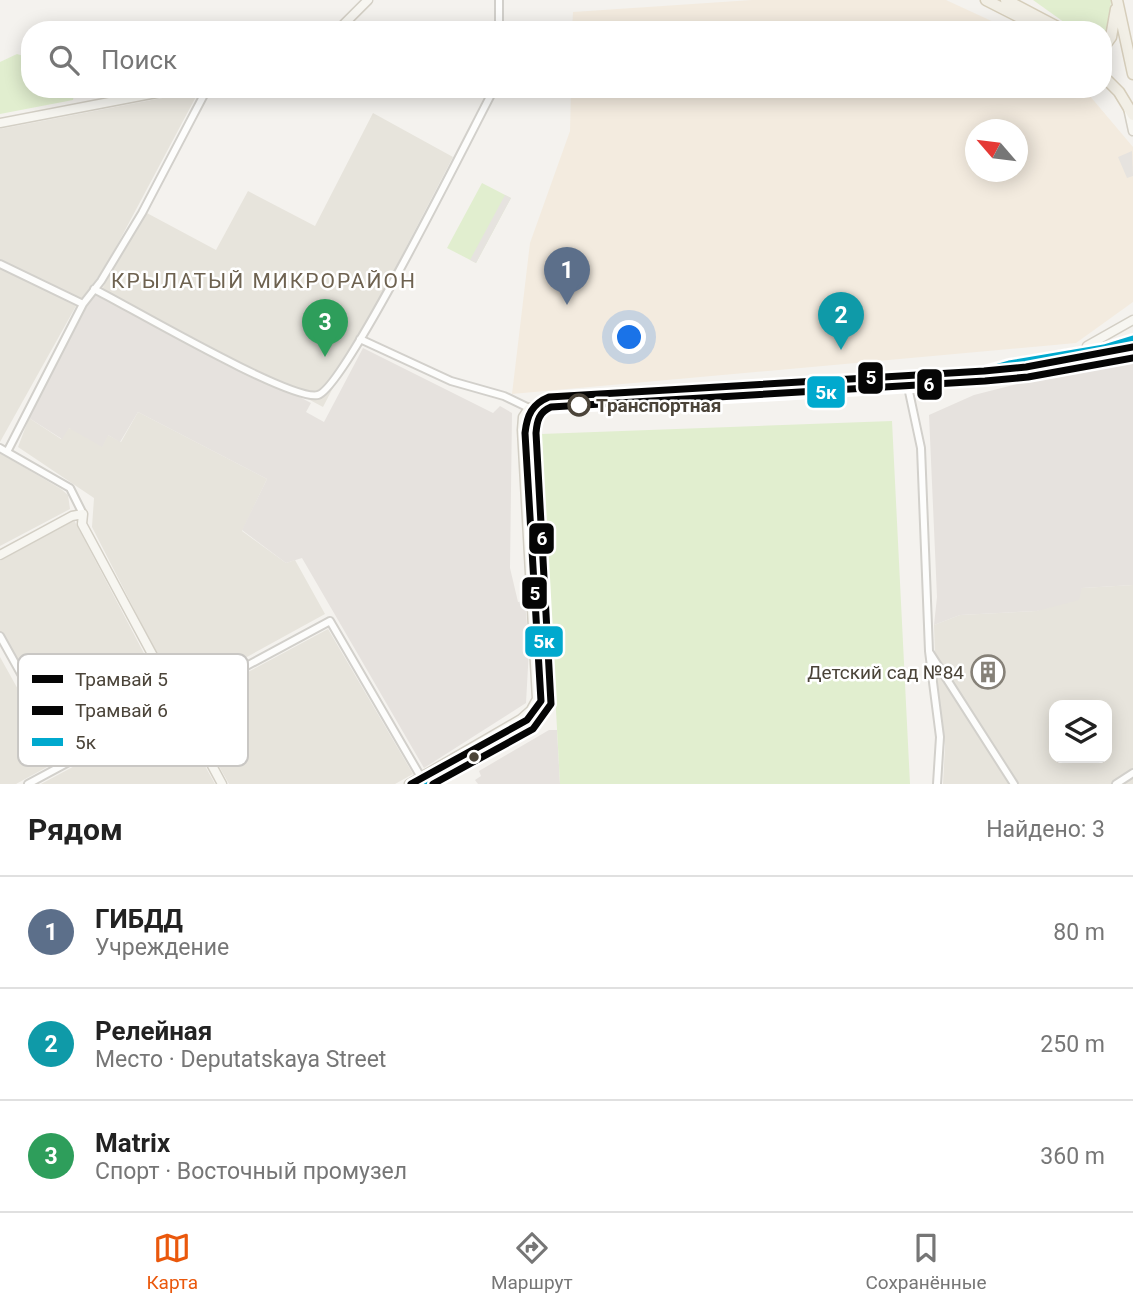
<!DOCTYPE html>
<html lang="ru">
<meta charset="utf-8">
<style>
body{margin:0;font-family:Roboto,sans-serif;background:#f2f2f2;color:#222}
.controls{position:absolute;right:21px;bottom:21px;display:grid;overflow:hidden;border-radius:14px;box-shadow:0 4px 18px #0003}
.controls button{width:63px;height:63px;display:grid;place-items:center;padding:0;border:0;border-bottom:2px solid #e0e0e0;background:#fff;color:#222;font:35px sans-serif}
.compass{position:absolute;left:965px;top:119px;width:63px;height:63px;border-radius:50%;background:#fff;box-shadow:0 4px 18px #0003;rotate:298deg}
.you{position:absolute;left:630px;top:338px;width:24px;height:24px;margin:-18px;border:5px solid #fff;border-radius:50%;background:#1a73e8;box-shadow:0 0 0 10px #1a73e833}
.badge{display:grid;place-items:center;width:46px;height:46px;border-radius:50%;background:#ea580c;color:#fff;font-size:23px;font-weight:700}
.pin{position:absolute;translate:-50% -58px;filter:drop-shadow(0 2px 4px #0008)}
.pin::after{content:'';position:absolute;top:37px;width:24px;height:21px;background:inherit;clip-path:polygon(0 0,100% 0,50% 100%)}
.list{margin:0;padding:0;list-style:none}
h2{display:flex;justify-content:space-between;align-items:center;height:91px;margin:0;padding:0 28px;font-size:30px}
h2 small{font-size:23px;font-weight:400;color:#767676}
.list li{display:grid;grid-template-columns:46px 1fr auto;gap:21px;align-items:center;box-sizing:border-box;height:112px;padding:0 28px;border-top:2px solid #e0e0e0}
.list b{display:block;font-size:26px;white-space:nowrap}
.list p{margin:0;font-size:23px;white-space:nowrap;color:#767676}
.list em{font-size:23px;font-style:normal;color:#767676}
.icon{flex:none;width:38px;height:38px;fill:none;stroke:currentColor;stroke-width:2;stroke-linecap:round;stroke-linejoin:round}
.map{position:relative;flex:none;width:1133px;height:784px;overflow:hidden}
.search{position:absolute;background:#fff;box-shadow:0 4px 18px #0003;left:21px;right:21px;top:21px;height:77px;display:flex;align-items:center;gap:18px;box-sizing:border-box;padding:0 24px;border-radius:28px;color:#767676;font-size:26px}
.sheet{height:427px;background:#fff}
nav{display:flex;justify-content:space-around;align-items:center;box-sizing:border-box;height:98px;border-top:2px solid #e0e0e0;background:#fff;font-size:19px;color:#767676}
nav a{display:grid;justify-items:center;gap:4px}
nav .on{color:#ea580c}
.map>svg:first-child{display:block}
</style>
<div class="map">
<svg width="1133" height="784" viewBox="0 0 1133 784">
<rect width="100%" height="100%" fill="#f4f2ee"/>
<path fill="#e7e4dc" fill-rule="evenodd" d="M 199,91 L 106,266 L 80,301 L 0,261 L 0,129 Z
M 373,113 L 453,157 L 323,407 L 102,289 L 145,212 L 216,250 L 248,191 L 315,226 Z
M 0,266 L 76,306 L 0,442 Z
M 138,412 L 267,479 L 242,531 L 286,563 L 295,560 L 325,614 L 178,695 L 92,527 L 94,498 L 18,447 L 29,418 L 61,439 L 68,428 L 108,435 L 121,442 Z
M 0,453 L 61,489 L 68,495 L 70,509 L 0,546 Z
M 74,520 L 169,701 L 68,756 L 0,633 L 0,561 Z
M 1133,585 L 1133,784 L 943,784 L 945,746 L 936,692 L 934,625 L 960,615 L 1037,611 L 1082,588 ZM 1054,705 L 1107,705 L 1107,758 L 1054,758 Z
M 328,629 L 413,774 L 395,784 L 229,784 L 185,706 Z
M 0,657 L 58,761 L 16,784 L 0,784 Z
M 175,712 L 215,784 L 41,784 Z"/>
<path fill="#f3ebdf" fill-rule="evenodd" d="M 752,0 L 946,0 L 1011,30 L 572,30 L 573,12 Z
M 571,89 L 1084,89 L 1133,147 L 1133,302 L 1076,343 L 512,394 L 530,243 L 570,131 ZM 976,130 L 1018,130 L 1018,172 L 976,172 Z"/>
<path fill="#e6e2de" d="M 95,290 L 311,403 L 306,412 L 324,422 L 363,348 L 493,413 L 500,406 L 512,413 L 510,568 L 518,602 L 525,601 L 529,649 L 526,703 L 424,768 L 302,558 L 286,563 L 242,530 L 267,479 L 138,412 L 120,442 L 108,435 L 102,447 L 69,428 L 62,439 L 29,418 Z
M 1133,361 L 1133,585 L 1082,588 L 1079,600 L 1037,611 L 960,615 L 934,625 L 937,597 L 929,415 L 974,395 L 1037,379 Z
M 549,730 L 557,730 L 560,784 L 478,784 L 475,780 L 481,776 L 479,771 Z"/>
<path fill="#e1eecf" d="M 1033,0 L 1111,0 L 1109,33 L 1103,42 L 1103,30 L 1075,30 Z
M 17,54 L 30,58 L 30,89 L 75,89 L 73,100 L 0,114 L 0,62 Z
M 482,183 L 511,198 L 476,263 L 447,248 Z
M 892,421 L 910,784 L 560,784 L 541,434 Z"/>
<path fill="#e6e3df" d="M 1132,151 L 1133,176 L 1127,178 L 1118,157 Z
M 505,195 L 511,198 L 476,263 L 470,260 Z"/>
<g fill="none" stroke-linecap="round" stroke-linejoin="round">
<defs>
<path id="street" d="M 499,30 L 499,0
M 0,264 L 83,304
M 94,289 C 128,306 291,402 318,395 C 345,388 472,130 494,89
M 360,339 L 451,381 L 504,396 L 529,408
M 908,387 L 921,448 L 929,651 L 940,737 L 937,784
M 0,448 L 70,488 L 83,514
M 7,452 L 83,304 L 101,281 L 142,213 L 207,89
M 0,636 L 70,762
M 930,653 L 1014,784
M 28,784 L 330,621 L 425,784
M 1116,784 L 1133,773"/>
<path id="secondary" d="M 338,30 L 368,0
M 1128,108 L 1133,131
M 0,123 L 177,89
M 1087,346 L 1133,320
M 0,555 L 72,516 L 83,514 L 82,524 L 222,784
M 409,784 L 521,719 L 531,710 L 537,699 L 522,430 L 523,417 L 529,408 L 931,386 L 1009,364 L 1104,348 L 1133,339
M 427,784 L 528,726 L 539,716 L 547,702 L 533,421 L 538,411 L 546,407"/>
<path id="primary" d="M 986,0 L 1045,30
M 1006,0 L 1063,30
M 1117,0 L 1133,74
M 1103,48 L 1111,37 L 1116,9
M 1103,76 L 1119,92 L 1133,115"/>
</defs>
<use href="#street" stroke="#d2d0cb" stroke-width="10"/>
<use href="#secondary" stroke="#d3cfc5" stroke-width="11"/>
<use href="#primary" stroke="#d6cebb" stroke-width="13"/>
<use href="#street" stroke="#fdfdfc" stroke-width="6"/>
<use href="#secondary" stroke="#f7f6f1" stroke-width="8"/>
<use href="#primary" stroke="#f2efe6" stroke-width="10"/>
<defs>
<path id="bus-1" d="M 427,784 L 528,726 L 547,702 L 533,424 L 540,409 L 931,386 L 1009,364 L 1104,348 L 1133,339"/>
</defs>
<use href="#bus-1" stroke="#fff" stroke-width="12"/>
<use href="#bus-1" stroke="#00a9ce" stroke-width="7"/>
<defs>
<path id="tram-1" d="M 411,784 L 527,720 L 541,701 L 525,433 C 527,415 532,404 549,397 L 984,371 L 1026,367 L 1133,347"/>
<path id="tram-2" d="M 433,784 L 533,729 L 551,704 L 536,433 C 537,421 539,412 551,407 L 985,381 L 1028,377 L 1133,358"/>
</defs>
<use href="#tram-1" stroke="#fff" stroke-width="12"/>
<use href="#tram-2" stroke="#fff" stroke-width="12"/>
<use href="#tram-1" stroke="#050505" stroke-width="7"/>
<use href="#tram-2" stroke="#050505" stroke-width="7"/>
</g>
<defs>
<symbol id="building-ring" viewBox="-11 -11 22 22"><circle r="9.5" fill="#fff" stroke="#868178" stroke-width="1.5"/><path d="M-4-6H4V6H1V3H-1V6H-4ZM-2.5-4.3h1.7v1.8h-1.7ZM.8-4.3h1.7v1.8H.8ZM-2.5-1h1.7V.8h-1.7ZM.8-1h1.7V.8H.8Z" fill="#868178"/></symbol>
</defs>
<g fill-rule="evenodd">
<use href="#building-ring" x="969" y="653" width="38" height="38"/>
</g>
<circle fill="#fff" stroke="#4b4439" stroke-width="3.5" cx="579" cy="405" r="10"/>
<circle fill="#4b4439" stroke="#fff" stroke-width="2.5" cx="474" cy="757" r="6"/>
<g text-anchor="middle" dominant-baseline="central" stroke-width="5" stroke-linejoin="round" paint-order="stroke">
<g font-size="19" font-weight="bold" fill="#4b4439" stroke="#fff" text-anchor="start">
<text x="596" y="405">Транспортная</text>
</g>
<g font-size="19" fill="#4b4439" stroke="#fff" text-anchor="end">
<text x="964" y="672">Детский сад №84</text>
</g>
<g font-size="21" letter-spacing="2" fill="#6e6250" stroke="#fff">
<text x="264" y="281">КРЫЛАТЫЙ МИКРОРАЙОН</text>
</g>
</g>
<rect x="18" y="654" width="230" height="112" rx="10" fill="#fff" stroke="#c9c7c4" stroke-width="2"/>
<rect x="32" y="675" width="31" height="8" fill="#050505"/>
<rect x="32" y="706" width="31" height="9" fill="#050505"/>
<rect x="32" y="738" width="31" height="8" fill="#00a9ce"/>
<g font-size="19" fill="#4b4439">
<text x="75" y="686">Трамвай 5</text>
<text x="75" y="717">Трамвай 6</text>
<text x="75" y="749">5к</text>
</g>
<g stroke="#fff" stroke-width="2.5">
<rect x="857" y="361" width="27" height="34" rx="7" fill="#050505"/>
<rect x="916" y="368" width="27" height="33" rx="7" fill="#050505"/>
<rect x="806" y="375" width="40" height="34" rx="7" fill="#00a9ce"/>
<rect x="528" y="522" width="27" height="33" rx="7" fill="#050505"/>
<rect x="521" y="576" width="27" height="34" rx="7" fill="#050505"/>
<rect x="524" y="625" width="40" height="33" rx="7" fill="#00a9ce"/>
</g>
<g font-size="19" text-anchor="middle" font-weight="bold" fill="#fff">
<text x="871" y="384">5</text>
<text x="929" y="391">6</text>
<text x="826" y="399">5к</text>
<text x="542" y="545">6</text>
<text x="535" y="600">5</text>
<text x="544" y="648">5к</text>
</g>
</svg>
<div class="controls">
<button><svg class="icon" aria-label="layers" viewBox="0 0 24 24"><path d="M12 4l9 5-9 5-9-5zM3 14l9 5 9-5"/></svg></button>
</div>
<svg class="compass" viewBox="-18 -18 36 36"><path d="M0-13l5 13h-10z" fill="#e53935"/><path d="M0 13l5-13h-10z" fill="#767676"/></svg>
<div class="you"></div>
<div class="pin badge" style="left:567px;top:305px;background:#5c6f8a">1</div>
<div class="pin badge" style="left:841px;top:350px;background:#0f9aa8">2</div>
<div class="pin badge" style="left:325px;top:357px;background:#2e9e5b">3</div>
<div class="search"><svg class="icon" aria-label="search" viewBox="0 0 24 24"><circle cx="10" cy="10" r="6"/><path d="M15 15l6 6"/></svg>Поиск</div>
</div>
<section class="sheet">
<h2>Рядом<small>Найдено: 3</small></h2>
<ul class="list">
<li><span class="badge" style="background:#5c6f8a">1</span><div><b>ГИБДД</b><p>Учреждение</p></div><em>80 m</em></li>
<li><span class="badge" style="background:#0f9aa8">2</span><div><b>Релейная</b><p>Место · Deputatskaya Street</p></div><em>250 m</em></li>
<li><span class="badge" style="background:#2e9e5b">3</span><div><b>Matrix</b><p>Спорт · Восточный промузел</p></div><em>360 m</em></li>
</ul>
</section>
<nav>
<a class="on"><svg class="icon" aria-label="map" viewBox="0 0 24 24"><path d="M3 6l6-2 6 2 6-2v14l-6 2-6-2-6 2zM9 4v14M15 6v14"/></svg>Карта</a>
<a><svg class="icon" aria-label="directions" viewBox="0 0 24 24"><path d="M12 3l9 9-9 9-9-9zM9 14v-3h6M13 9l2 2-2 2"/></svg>Маршрут</a>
<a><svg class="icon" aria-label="saved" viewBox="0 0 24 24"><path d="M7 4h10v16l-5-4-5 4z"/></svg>Сохранённые</a>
</nav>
